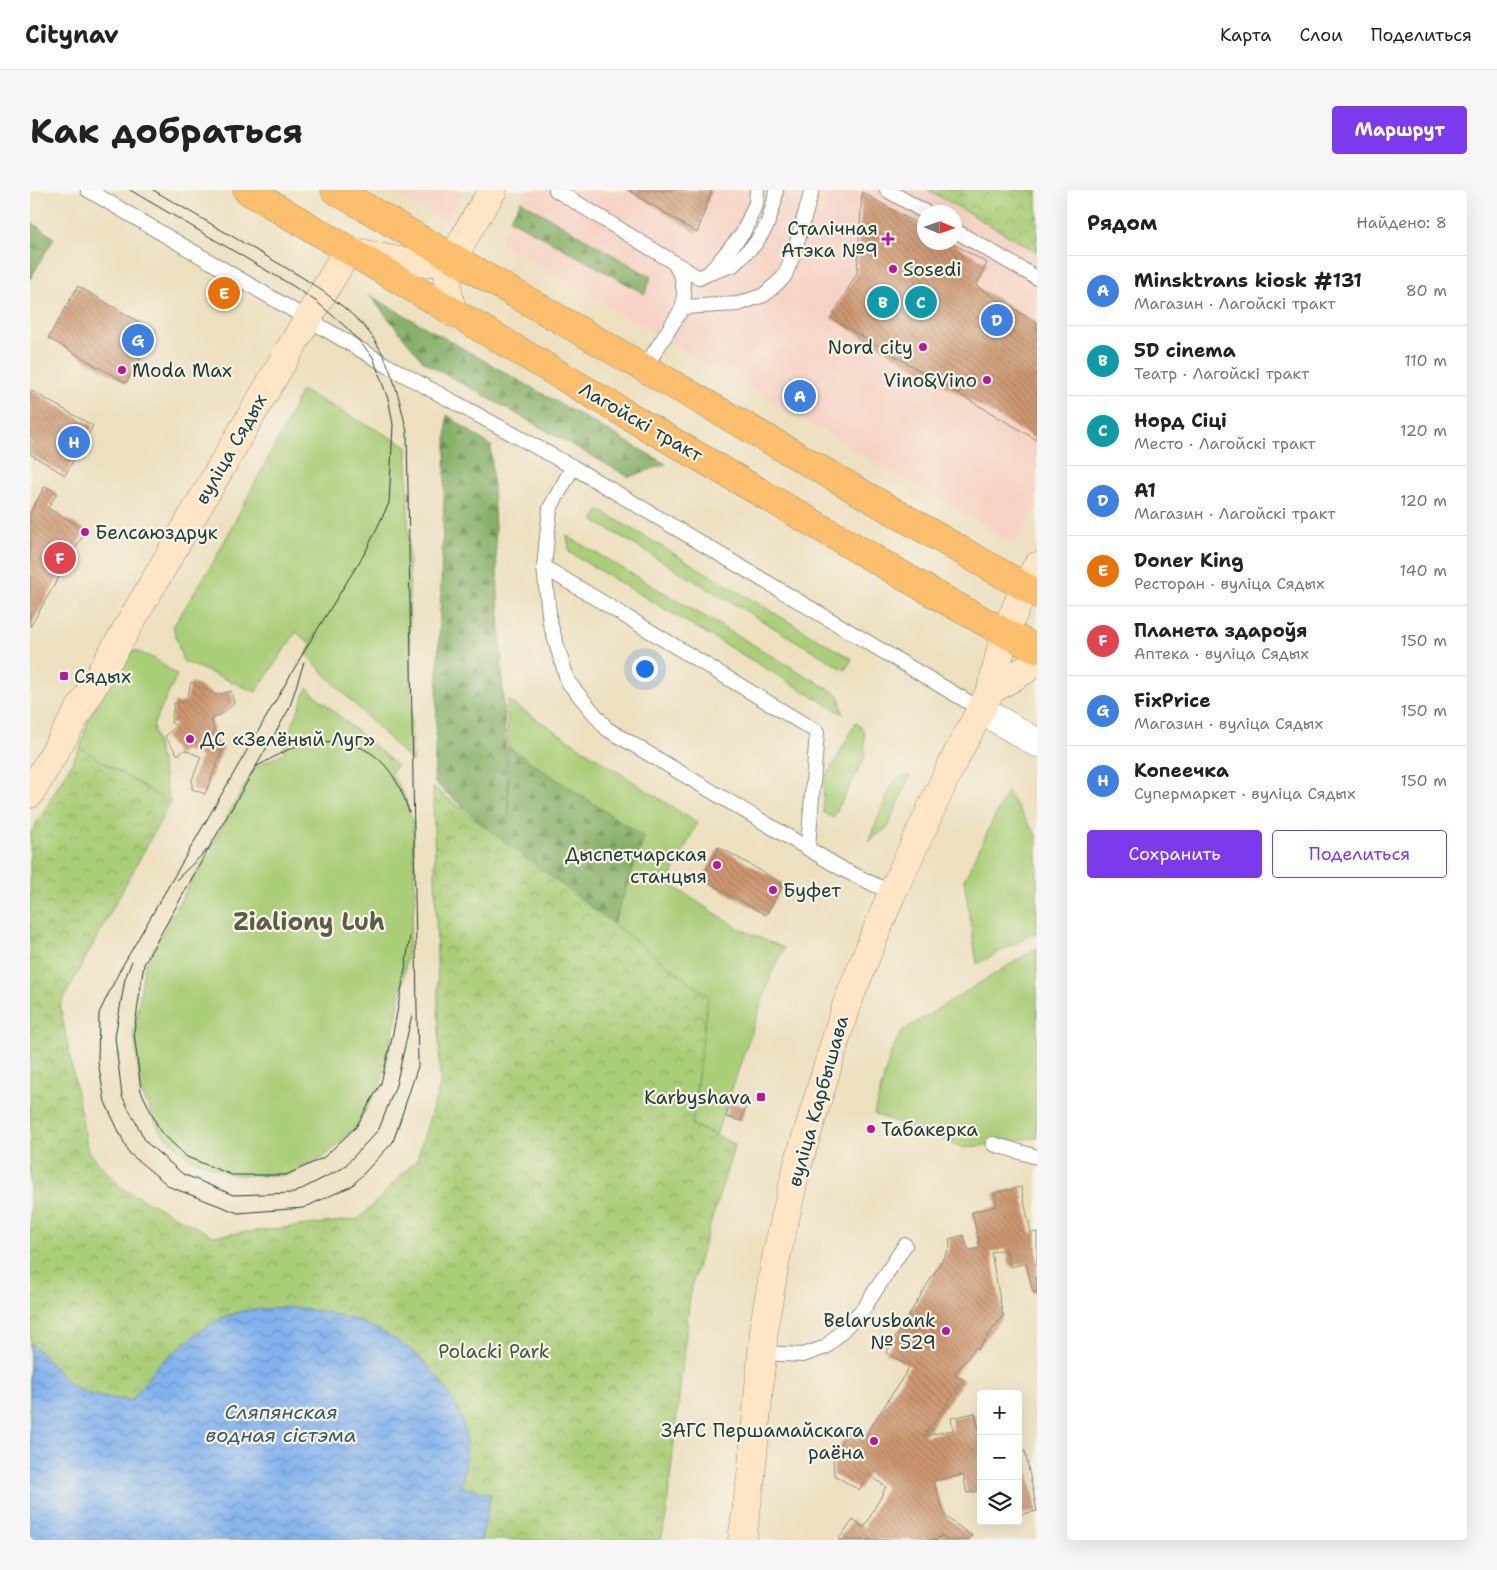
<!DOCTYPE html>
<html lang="ru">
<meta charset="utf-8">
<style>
body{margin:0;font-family:"Shantell Sans",sans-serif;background:#f6f6f6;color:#222}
.controls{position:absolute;right:15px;bottom:15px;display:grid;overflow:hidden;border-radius:5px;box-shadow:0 5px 20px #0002}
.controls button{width:45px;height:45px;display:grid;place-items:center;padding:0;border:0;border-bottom:1px solid #e0e0e0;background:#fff;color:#222;font:25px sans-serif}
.compass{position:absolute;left:887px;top:15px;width:45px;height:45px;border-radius:50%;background:#fff;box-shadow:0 5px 20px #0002;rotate:92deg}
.you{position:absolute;left:614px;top:478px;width:18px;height:18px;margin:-12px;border:4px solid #fff;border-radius:50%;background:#1a73e8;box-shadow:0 0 0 8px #1a73e833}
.badge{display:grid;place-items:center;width:32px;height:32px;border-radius:50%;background:#7c3aed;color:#fff;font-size:16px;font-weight:700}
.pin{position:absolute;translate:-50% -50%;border:2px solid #fff;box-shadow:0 1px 5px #0006}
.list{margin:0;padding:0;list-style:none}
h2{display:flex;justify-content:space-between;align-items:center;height:65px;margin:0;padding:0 20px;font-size:21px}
h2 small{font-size:16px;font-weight:400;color:#767676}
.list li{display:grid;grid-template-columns:32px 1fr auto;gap:15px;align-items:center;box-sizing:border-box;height:70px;padding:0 20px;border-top:1px solid #e0e0e0}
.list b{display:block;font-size:19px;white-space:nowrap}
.list p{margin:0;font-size:16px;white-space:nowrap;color:#767676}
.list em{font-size:16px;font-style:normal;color:#767676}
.actions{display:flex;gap:10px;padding:15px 20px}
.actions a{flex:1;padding:11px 0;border:1px solid #7c3aed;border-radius:5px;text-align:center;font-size:18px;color:#7c3aed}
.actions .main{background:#7c3aed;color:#fff}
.icon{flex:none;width:28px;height:28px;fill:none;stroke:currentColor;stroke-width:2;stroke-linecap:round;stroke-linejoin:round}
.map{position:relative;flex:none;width:1007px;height:1350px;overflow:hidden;border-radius:5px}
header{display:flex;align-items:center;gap:30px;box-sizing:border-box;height:70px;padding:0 25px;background:#fff;border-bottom:1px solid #e0e0e0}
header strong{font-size:24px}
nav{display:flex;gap:28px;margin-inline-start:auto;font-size:18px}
.intro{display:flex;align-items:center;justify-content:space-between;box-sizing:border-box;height:120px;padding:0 30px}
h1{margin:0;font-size:35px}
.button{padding:12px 22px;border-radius:5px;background:#7c3aed;color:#fff;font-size:18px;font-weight:700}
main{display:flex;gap:30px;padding:0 30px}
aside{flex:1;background:#fff;border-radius:5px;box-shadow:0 5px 20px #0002}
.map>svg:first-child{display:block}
</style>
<header>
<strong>Citynav</strong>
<nav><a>Карта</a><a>Слои</a><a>Поделиться</a></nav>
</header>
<div class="intro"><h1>Как добраться</h1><a class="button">Маршрут</a></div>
<main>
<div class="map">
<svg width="1007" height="1350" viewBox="0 0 1007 1350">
<defs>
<pattern id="forest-firs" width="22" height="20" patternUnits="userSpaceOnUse" patternTransform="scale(1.25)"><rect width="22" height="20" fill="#87b168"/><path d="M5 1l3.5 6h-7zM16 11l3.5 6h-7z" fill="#6e9156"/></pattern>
<pattern id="park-crowns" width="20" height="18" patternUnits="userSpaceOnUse" patternTransform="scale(1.25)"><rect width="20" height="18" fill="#aace78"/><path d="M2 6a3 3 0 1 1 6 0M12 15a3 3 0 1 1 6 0" fill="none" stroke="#8aa863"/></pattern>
<pattern id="water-waves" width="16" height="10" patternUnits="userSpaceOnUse" patternTransform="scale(1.25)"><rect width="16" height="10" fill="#82b2ed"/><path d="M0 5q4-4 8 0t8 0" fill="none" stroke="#6a92c1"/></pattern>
<pattern id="building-back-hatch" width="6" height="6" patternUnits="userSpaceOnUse" patternTransform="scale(1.25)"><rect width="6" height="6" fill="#ce9770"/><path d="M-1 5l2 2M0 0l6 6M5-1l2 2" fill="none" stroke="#a77c5d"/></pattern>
</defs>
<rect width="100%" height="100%" fill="#f7f3e8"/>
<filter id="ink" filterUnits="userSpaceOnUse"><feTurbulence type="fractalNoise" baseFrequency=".02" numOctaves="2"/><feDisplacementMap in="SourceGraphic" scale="10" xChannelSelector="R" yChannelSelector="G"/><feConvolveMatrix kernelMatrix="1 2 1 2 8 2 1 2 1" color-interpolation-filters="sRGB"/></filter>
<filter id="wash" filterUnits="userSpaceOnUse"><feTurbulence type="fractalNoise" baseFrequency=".0096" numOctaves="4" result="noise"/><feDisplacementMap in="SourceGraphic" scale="20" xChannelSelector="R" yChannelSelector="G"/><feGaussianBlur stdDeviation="1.12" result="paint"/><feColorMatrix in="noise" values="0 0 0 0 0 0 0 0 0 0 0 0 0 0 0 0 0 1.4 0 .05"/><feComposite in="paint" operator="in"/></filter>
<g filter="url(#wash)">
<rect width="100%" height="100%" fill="#ede0bf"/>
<path fill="#f6d2c4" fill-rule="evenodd" d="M 360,0 L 434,0 L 416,32 Z
M 498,0 L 898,0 L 1007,62 L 1007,312 L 984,353 L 468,52 ZM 894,22 L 924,22 L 924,52 L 894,52 Z"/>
<path fill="#aace78" stroke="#648656" d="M 271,200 L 377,256 L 382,572 L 276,465 L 287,441 L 279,453 L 266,442 L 226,502 L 153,471 L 143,437 L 184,371 L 257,232 Z
M 570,320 L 822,469 L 815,480 L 563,330 Z
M 537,346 L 809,505 L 813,524 L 540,363 Z
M 106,461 L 125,469 L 147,485 L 123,536 L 140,613 L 50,558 L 58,531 L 95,463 Z
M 277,498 L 366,575 L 361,584 L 374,605 L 383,633 L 385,708 L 374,786 L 362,848 L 351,893 L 326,937 L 293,968 L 256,985 L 202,985 L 157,967 L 130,941 L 111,901 L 104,842 L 115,774 L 225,577 L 254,563 L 255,554 Z
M 477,510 L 667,633 L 638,693 L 708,738 L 754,758 L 742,782 L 686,945 L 662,935 L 677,806 L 480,657 Z
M 826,532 L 834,541 L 835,567 L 803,628 L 793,622 L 794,592 Z
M 880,585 L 858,637 L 838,652 L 864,590 Z
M 977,602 L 1007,646 L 1007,742 L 947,774 L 934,690 Z
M 1007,758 L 1007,947 L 935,958 L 844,924 L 861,862 L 872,841 Z"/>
<path fill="url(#forest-firs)" stroke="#53774e" d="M 491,11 L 621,87 L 615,104 L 480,29 Z
M 0,31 L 24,48 L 0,89 Z
M 339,105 L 636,274 L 599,287 L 394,172 Z
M 417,225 L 461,256 L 479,626 L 478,557 L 614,647 L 583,735 L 480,657 L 404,592 Z"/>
<path fill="url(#park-crowns)" stroke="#648656" d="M 898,0 L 1007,0 L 1007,62 Z
M 50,558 L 140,613 L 30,815 L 58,961 L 93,999 L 183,1046 L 329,1029 L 387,969 L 410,895 L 403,597 L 678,806 L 662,935 L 705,954 L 661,1097 L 636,1326 L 631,1350 L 0,1350 L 0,645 Z"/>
<path fill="url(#water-waves)" stroke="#507890" d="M 252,1117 C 317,1121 379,1142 416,1199 C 426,1214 434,1230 436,1248 C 438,1264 434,1282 431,1297 L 461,1304 L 451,1350 L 0,1350 L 0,1153 C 17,1166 32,1191 48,1199 C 63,1208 84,1208 101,1211 L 128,1175 L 177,1136 L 196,1126 L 214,1121 Z"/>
<g id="blocks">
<path fill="url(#building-back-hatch)" d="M 598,0 L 682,0 L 667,43 Z
M 832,2 L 894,38 L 894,52 L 920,52 L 957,73 L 946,96 L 1007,133 L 1007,250 L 801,128 L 827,83 Z
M 48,96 L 126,142 L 96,193 L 18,148 Z
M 0,200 L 63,236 L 35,285 L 0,264 Z
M 15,296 L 27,303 L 18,318 L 56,340 L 0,437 L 0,323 Z
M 161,492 L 186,505 L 201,501 L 204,513 L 192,524 L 182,529 L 185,551 L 194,556 L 175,604 L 162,599 L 162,590 L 171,567 L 155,560 L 148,565 L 135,547 L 146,535 L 141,533 L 144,513 L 156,512 Z
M 689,657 L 754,694 L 736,725 L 672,689 Z
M 700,912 L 716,917 L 711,931 L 696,927 Z
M 991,997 L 1001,1043 L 1007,1042 L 1007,1102 L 1003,1103 L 996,1073 L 980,1077 L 976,1059 L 961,1062 L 973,1126 L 948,1159 L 947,1156 L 924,1185 L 934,1190 L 894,1246 L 923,1240 L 921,1228 L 945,1223 L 951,1249 L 951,1307 L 949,1301 L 937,1303 L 933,1285 L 903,1291 L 916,1327 L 942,1346 L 938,1350 L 919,1350 L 911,1345 L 908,1350 L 808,1350 L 823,1330 L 834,1338 L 856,1297 L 838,1284 L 829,1300 L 804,1285 L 803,1267 L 817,1242 L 832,1251 L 880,1176 L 856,1163 L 920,1057 L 919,1049 L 933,1045 L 939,1060 L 950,1058 L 942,1022 L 967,1016 L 964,1003 Z
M 995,1261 L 1007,1321 L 988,1325 L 988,1262 Z"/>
</g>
</g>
<g filter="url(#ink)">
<use href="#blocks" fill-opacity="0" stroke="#868e7a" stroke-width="1"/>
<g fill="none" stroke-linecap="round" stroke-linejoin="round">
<defs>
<path id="lane" d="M 58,0 L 358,176 L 543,277 L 950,519
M 526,0 L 669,88 L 679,83 L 713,43 L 726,13 L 727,0
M 857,0 L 895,22
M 924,40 L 1007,88
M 680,83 L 703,75 L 725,54 L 737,35 L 744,13 L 746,0
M 653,117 L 708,114 L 734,105 L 754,87 L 764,63 L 782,0
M 614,179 L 653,117 L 654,103 L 652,87 L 644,73
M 543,277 L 520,318 L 514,377 L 520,433 L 538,492 L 577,539 L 814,680 L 862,703
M 514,377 L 787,542 L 778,658
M 963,954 L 1007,967
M 731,1163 L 773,1165 L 796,1157 L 834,1118 L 875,1055"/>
<path id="street" d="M 950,519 L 1007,553"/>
<path id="secondary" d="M 423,123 C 420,111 416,101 418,89 C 420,66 450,21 463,0
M 961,500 L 995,480 L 1007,470
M 0,604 L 318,60 C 354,68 386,78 424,69
M 712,1350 L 721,1287 L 735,1130 L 747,1063 L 767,977 L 816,816 L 862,703 L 921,576 L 961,500 L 975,443 L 995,397 L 1007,376"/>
<path id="primary" d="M 217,0 L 623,240 L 915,410 L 975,443 L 1007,459
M 305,0 L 1007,404"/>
</defs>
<use href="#lane" stroke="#868e7a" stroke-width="16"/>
<use href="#street" stroke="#868e7a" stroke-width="29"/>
<use href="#secondary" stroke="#868e7a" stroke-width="29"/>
<use href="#primary" stroke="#868e7a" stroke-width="29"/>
<use href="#lane" stroke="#fff" stroke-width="14"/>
<use href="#street" stroke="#fff" stroke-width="28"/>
<use href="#secondary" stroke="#fde5c5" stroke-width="28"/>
<use href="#primary" stroke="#fabe6d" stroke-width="28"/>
<path stroke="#1f3d34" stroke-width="1" d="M 100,0 L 263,96 L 287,112 L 318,139 L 343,167 L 359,212 L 363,235 L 359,313 L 336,361 L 279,453 L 90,780 L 69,823 L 68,872 L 75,912 L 99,963 L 140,997 L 208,1023 L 273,1018 L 322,996 L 363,952 L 388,876 L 377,242 C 369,208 362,174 341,145 C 326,124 292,100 270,86 L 123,0
M 225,577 C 238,571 258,558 270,555 C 329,542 362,566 379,622
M 179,658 L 114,774 L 104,842 L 111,901 L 130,941 L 157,967 L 202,985 L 256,985 L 293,968 L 326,937 L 351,893 L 362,848 L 374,786 L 380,746
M 146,690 L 179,658 L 259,519 L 274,472
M 102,771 L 95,789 L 85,847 L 92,906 L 116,952 L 153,984 L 203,1005 L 264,1003 L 313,978 L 349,939 L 366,895 L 382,825"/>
</g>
</g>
<g fill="#b5179e" stroke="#f7f3e8" stroke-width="2">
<path d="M855.5 41.5h5v5h5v5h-5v5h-5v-5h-5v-5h5z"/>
<circle cx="863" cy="79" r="5"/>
<circle cx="893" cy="157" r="5"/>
<circle cx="92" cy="180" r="5"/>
<circle cx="957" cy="190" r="5"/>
<circle cx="55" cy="342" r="5"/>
<rect x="29" y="481" width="10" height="10" rx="2.5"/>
<circle cx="160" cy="549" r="5"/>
<circle cx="687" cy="675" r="5"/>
<circle cx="743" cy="700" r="5"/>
<rect x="726" y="902" width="10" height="10" rx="2.5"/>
<circle cx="841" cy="939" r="5"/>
<circle cx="916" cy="1141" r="5"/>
<circle cx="844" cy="1251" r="5"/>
</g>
<g text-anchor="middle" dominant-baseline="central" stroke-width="4.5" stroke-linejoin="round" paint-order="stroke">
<g font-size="19" fill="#1f3d34" stroke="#f7f3e8" text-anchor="end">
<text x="848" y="38">Сталічная<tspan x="848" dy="22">Атэка №9</tspan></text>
<text x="873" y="79" text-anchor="start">Sosedi</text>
<text x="883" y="157">Nord city</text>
<text x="102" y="180" text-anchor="start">Moda Max</text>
<text x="947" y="190">Vino&amp;Vino</text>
<text x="65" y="342" text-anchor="start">Белсаюздрук</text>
<text x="44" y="486" text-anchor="start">Сядых</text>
<text x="170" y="549" text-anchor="start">ДС «Зелёный Луг»</text>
<text x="677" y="664">Дыспетчарская<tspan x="677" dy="22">станцыя</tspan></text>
<text x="753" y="700" text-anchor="start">Буфет</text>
<text x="721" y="907">Karbyshava</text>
<text x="851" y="939" text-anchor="start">Табакерка</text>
<text x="906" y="1130">Belarusbank<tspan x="906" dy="22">№ 529</tspan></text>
<text x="834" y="1240">ЗАГС Першамайскага<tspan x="834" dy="22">раёна</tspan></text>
</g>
<g font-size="19" fill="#1f3d34" stroke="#f7f3e8">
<text transform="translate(611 232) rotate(30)">Лагойскі тракт</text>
<text transform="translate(201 259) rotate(-60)">вуліца Сядых</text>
<text transform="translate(788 911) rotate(-74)">вуліца Карбышава</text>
</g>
<g font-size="19" fill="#3b5a42" stroke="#f7f3e8">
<text x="464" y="1161">Polacki Park</text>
</g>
<g font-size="20" font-style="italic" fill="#385a62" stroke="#f7f3e8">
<text x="251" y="1222">Сляпянская<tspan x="251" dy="23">водная сістэма</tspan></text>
</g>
<g font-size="24" font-weight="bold" fill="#5c5c49" stroke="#f7f3e8">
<text x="279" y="732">Zialiony Luh</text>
</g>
</g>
</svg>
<div class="controls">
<button>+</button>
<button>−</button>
<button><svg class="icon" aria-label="layers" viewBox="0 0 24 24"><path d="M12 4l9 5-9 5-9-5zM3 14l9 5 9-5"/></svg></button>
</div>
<svg class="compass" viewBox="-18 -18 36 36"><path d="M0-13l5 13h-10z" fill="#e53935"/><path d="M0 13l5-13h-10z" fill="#767676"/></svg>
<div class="you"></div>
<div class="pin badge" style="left:770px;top:206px;background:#3f7fe0">A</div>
<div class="pin badge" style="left:853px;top:112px;background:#0f9aa8">B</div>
<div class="pin badge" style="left:891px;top:112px;background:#0f9aa8">C</div>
<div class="pin badge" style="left:967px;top:130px;background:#3f7fe0">D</div>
<div class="pin badge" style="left:194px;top:103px;background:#e8710a">E</div>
<div class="pin badge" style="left:30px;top:368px;background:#e0444e">F</div>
<div class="pin badge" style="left:108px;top:150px;background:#3f7fe0">G</div>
<div class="pin badge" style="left:44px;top:252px;background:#3f7fe0">H</div>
</div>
<aside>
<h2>Рядом<small>Найдено: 8</small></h2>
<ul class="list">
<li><span class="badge" style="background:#3f7fe0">A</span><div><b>Minsktrans kiosk #131</b><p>Магазин · Лагойскі тракт</p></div><em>80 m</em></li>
<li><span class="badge" style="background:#0f9aa8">B</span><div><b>5D cinema</b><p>Театр · Лагойскі тракт</p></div><em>110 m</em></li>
<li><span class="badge" style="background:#0f9aa8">C</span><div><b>Норд Сіці</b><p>Место · Лагойскі тракт</p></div><em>120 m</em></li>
<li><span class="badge" style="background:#3f7fe0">D</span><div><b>A1</b><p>Магазин · Лагойскі тракт</p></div><em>120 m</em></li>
<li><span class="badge" style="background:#e8710a">E</span><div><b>Doner King</b><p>Ресторан · вуліца Сядых</p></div><em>140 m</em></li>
<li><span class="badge" style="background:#e0444e">F</span><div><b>Планета здароўя</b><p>Аптека · вуліца Сядых</p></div><em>150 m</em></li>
<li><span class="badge" style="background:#3f7fe0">G</span><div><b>FixPrice</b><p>Магазин · вуліца Сядых</p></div><em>150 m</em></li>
<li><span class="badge" style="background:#3f7fe0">H</span><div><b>Копеечка</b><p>Супермаркет · вуліца Сядых</p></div><em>150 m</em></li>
</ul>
<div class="actions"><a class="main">Сохранить</a><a>Поделиться</a></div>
</aside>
</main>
